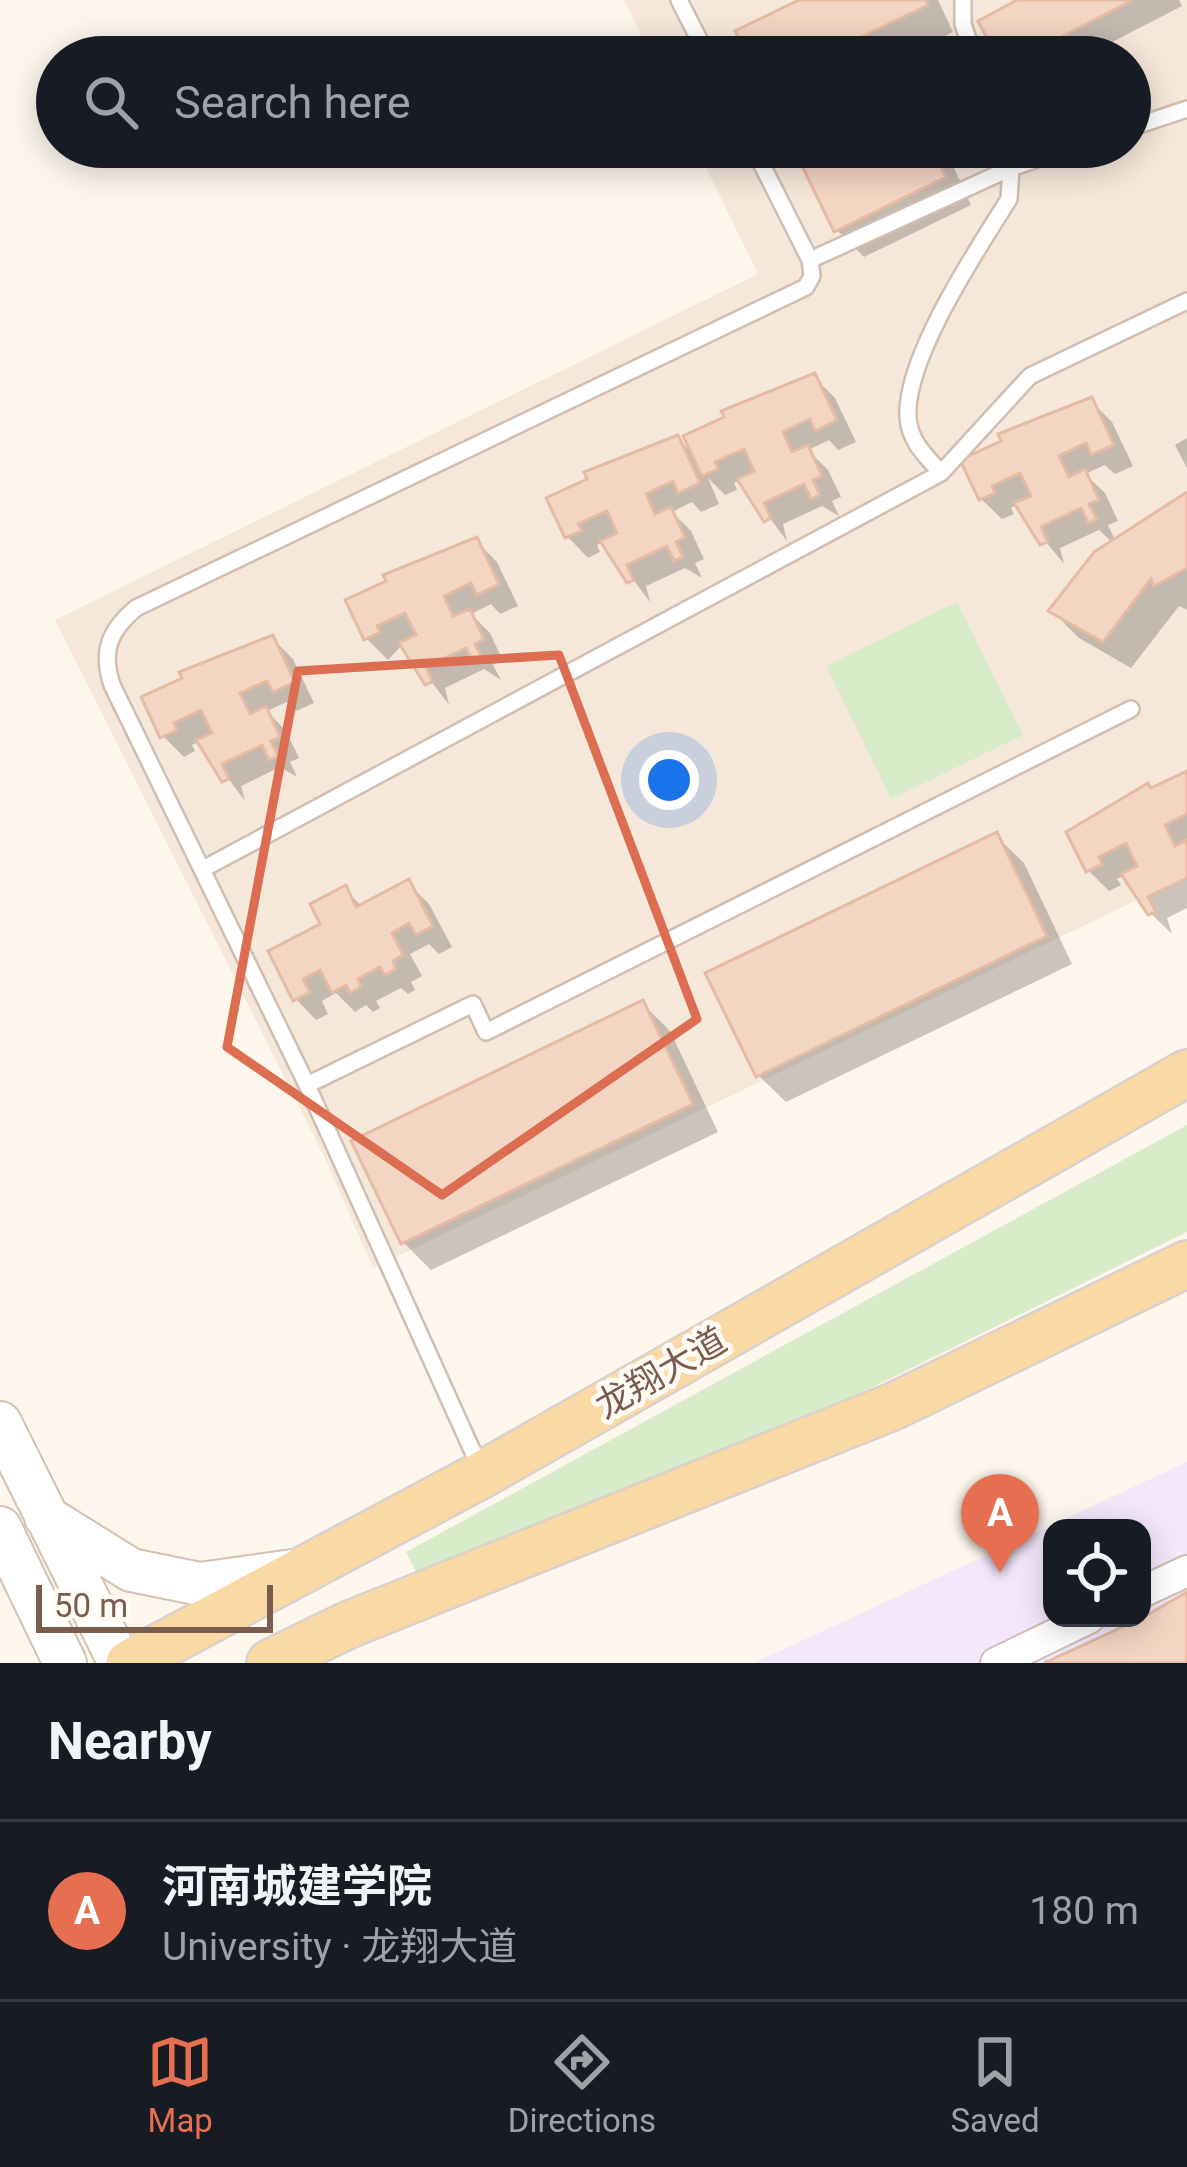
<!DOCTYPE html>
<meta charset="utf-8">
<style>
body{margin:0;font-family:Roboto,"Noto Sans SC",sans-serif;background:#20242c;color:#f1f3f6}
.controls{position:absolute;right:36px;bottom:36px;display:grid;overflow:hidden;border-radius:24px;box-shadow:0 6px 30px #0003}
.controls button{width:108px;height:108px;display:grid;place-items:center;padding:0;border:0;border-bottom:3px solid #363941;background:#171b24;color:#f1f3f6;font:60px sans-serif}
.scale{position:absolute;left:36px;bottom:30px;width:237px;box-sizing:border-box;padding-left:12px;border:6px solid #7a5c4d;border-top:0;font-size:33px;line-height:42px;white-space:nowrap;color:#7a5c4d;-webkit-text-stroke:9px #fffaf3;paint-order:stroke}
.you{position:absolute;left:669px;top:780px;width:42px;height:42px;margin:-30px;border:9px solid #fff;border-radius:50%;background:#1a73e8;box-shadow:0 0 0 18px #1a73e833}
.badge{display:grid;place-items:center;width:78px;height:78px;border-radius:50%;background:#e76f51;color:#fff;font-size:39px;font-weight:700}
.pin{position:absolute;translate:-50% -99px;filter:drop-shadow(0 3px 6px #0008)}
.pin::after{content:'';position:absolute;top:63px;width:42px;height:36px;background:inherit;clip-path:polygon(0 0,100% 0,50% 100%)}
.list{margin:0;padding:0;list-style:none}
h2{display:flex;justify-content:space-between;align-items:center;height:156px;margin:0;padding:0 48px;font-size:51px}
h2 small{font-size:39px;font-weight:400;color:#9ea1a6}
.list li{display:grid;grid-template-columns:78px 1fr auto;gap:36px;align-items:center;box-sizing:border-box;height:180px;padding:0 48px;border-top:3px solid #363941}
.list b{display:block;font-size:45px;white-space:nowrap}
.list p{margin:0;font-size:39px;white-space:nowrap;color:#9ea1a6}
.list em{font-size:39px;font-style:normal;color:#9ea1a6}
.icon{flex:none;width:66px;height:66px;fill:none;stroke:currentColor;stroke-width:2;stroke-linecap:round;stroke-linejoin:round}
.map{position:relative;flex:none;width:1187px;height:1663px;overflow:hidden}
.search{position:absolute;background:#171b24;box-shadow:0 6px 30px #0003;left:36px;right:36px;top:36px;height:132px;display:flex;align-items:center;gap:30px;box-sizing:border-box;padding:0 42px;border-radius:66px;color:#9ea1a6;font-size:45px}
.sheet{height:336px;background:#171b24}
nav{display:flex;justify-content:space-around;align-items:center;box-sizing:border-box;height:168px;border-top:3px solid #363941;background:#171b24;font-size:33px;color:#9ea1a6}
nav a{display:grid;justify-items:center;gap:6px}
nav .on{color:#e76f51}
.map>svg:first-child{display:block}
</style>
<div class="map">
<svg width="1187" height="1663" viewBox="0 0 1187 1663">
<rect width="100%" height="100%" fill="#fdf6ec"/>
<path fill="#f5e8da" d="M 624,0 L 1187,0 L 1187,876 L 373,1268 L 324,1156 L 55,620 L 758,274 L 696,147 L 1130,147 L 1130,57 L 652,57 Z"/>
<path fill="#f3e8fa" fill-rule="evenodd" d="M 1187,1462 L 1187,1663 L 754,1663 ZM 1052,1528 L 1142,1528 L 1142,1618 L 1052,1618 Z"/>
<path fill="#d8ecc9" d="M 957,602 L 1023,735 L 891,799 L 826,666 Z
M 1187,1125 L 1187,1232 L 869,1389 L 418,1575 L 406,1552 Z"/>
<path fill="#0003" d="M 806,0 L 938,0 L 953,32 L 903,57 L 751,57 Z
M 1024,0 L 1179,0 L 1182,6 L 1083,57 L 1000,57 Z
M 796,147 L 868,147 L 871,154 L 882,149 L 891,158 L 913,147 L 932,147 L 954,168 L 971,205 L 864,257 L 837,230 Z
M 814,377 L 835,398 L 856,442 L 838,450 L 829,440 L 808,450 L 828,470 L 841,497 L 832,501 L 839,516 L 822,506 L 783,524 L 787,541 L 741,480 L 734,483 L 737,490 L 725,495 L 708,478 L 719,504 L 701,512 L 692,502 L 672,512 L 691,531 L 704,559 L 695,563 L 702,578 L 685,568 L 646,586 L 650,602 L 605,542 L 597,545 L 600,552 L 588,558 L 568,537 L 550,499 L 678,439 L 696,457 Z
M 1091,401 L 1112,422 L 1133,466 L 1115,474 L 1105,465 L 1085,474 L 1105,493 L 1118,521 L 1108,525 L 1116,542 L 1187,496 L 1187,610 L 1179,606 L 1131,668 L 1079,638 L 1052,611 L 1113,543 L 1099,530 L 1060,548 L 1064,564 L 1016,505 L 1011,508 L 1014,514 L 1002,519 L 981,499 L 964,461 Z
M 1187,438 L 1187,468 L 1175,445 Z
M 476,541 L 497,562 L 518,606 L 500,614 L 491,604 L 471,614 L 490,633 L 503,661 L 493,665 L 501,680 L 484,669 L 445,688 L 449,705 L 403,644 L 388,660 L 367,639 L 349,601 Z
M 272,638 L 293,659 L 314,703 L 296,711 L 287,702 L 267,711 L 286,731 L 299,758 L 290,762 L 297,777 L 280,767 L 241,786 L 245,801 L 200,741 L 192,745 L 195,751 L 184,757 L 163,736 L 145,698 Z
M 1187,774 L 1187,908 L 1167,918 L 1172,934 L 1138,901 L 1125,875 L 1117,879 L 1121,885 L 1109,891 L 1088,870 L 1070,833 Z
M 996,836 L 1024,863 L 1072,964 L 786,1102 L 758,1075 Z
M 408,883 L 429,904 L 452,947 L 439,954 L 429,944 L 410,954 L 422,976 L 411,982 L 415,990 L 408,994 L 401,988 L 376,1001 L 380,1008 L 373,1012 L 366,1005 L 355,1012 L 336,993 L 322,1001 L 328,1014 L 316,1020 L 296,999 L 272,953 L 324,925 L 345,889 L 362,907 Z
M 643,1004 L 670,1031 L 718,1132 L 431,1270 L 404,1243 Z"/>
<path fill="#f3d5c3" stroke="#e6bba3" stroke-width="3" d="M 799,0 L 926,0 L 928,5 L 849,43 L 854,52 L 844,57 L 748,57 L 735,31 Z
M 1017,0 L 1133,0 L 1023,57 L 997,57 L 978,21 Z
M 793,147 L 856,147 L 861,156 L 883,147 L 888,156 L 907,147 L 932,147 L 946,177 L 834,232 Z
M 815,373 L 837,420 L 815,431 L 810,419 L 783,432 L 792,452 L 808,445 L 822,476 L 813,480 L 820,495 L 811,499 L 804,484 L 764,503 L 771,518 L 764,522 L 737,479 L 754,471 L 744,449 L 715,462 L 718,469 L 702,476 L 683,436 L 724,417 L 721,411 Z
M 1092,397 L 1114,445 L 1091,455 L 1086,443 L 1059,456 L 1069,477 L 1085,469 L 1099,500 L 1089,504 L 1097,519 L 1088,523 L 1081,508 L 1041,527 L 1048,542 L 1040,545 L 1014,503 L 1031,496 L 1020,473 L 992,486 L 995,493 L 979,500 L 960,460 L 1001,441 L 998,434 Z
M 678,435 L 700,483 L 678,493 L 673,481 L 646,494 L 655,514 L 671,507 L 685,537 L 676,542 L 683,557 L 674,561 L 667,546 L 627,565 L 634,580 L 627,583 L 600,541 L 617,533 L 607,511 L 578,524 L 582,531 L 565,538 L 546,498 L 587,479 L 584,472 Z
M 1187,492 L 1187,568 L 1154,586 L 1151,579 L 1103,642 L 1048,611 L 1094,552 Z
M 477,537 L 499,584 L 477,595 L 471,583 L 444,596 L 453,616 L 470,609 L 484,639 L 475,644 L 482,658 L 473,662 L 466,648 L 426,667 L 433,682 L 425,685 L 399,643 L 416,635 L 405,613 L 377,626 L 380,632 L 364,640 L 345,600 L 386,581 L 383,575 Z
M 273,635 L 295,682 L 273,692 L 267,681 L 240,693 L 250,714 L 266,706 L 280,737 L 271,741 L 278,756 L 269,760 L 262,745 L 222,764 L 229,779 L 222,782 L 196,740 L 212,733 L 201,710 L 174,723 L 177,730 L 160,738 L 141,697 L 182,678 L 179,672 Z
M 1187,771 L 1187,814 L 1165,825 L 1175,846 L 1187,840 L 1187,878 L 1148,897 L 1156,912 L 1148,915 L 1121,874 L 1137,866 L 1126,843 L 1099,857 L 1102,864 L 1086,872 L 1066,832 L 1148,783 L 1151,788 Z
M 997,832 L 1047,936 L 756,1077 L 705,973 Z
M 409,879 L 433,926 L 416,935 L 409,923 L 392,933 L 403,955 L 393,961 L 396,969 L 385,975 L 380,967 L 358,979 L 361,987 L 350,993 L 346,985 L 332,993 L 320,970 L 303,979 L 310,992 L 293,1001 L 268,951 L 320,924 L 310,904 L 346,885 L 356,907 Z
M 643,1000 L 693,1104 L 401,1244 L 351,1141 Z
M 1187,1592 L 1187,1663 L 1044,1663 L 1142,1618 Z"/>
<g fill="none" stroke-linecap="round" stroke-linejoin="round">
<defs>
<path id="service" d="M 679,0 L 708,57
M 963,0 L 963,24 L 974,57
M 1130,128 L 1187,109
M 810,260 L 1011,168 L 1073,147
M 941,473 C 926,456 910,442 908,418 C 904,359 977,250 1009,199 L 1011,168 L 1004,147
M 203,869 L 941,473 L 1030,376 L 1187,301
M 307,1085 L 473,1004 L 486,1032 L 1131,709
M 482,1472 L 307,1085 L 112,685 C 101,651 109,631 136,608 L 806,287 L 812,276 L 810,260 L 753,147"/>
<path id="minor" d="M 1142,1592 L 1187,1571
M 996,1663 L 1089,1618"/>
<path id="secondary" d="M 0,1423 L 120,1663
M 46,1517 L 131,1570 L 200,1584 L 293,1571
M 0,1528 L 65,1663"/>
<path id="primary" d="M 129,1663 L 483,1474 L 1187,1073
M 270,1663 L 348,1625 L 892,1407 L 1187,1264"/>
</defs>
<use href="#service" stroke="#d1beb0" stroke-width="20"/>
<use href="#minor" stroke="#d1beb0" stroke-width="34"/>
<use href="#secondary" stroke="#d6c0b0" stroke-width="46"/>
<use href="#primary" stroke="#dad1cd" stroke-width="50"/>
<use href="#service" stroke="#fff" stroke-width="15"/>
<use href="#minor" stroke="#fff" stroke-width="30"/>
<use href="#secondary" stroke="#fff" stroke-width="42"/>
<use href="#primary" stroke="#fbd9a5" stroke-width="45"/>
</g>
<path fill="none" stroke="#dc6d51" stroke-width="9" stroke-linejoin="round" d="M 559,655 L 697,1019 L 442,1195 L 227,1047 L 298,671 Z"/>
<g text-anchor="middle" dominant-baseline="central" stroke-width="10" stroke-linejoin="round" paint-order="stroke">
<g font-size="36" fill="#7a5c4d" stroke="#fffaf3">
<text transform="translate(661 1373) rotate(-30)">龙翔大道</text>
</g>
</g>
</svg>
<div class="controls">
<button><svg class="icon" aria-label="locate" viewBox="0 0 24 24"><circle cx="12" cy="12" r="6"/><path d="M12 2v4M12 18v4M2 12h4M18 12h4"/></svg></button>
</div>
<div class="scale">50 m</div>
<div class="you"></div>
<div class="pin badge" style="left:1000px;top:1573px">A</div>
<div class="search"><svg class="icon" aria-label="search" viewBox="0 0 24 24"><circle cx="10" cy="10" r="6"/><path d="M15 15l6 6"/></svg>Search here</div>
</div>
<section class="sheet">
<h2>Nearby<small></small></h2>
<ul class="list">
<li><span class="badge">A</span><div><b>河南城建学院</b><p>University · 龙翔大道</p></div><em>180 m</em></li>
</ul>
</section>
<nav>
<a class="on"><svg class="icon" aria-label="map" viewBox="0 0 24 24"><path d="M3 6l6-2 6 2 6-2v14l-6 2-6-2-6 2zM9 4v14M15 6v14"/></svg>Map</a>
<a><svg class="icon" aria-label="directions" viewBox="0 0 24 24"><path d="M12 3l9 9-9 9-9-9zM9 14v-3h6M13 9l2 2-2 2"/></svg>Directions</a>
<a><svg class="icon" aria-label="saved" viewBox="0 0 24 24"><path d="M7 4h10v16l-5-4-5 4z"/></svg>Saved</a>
</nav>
